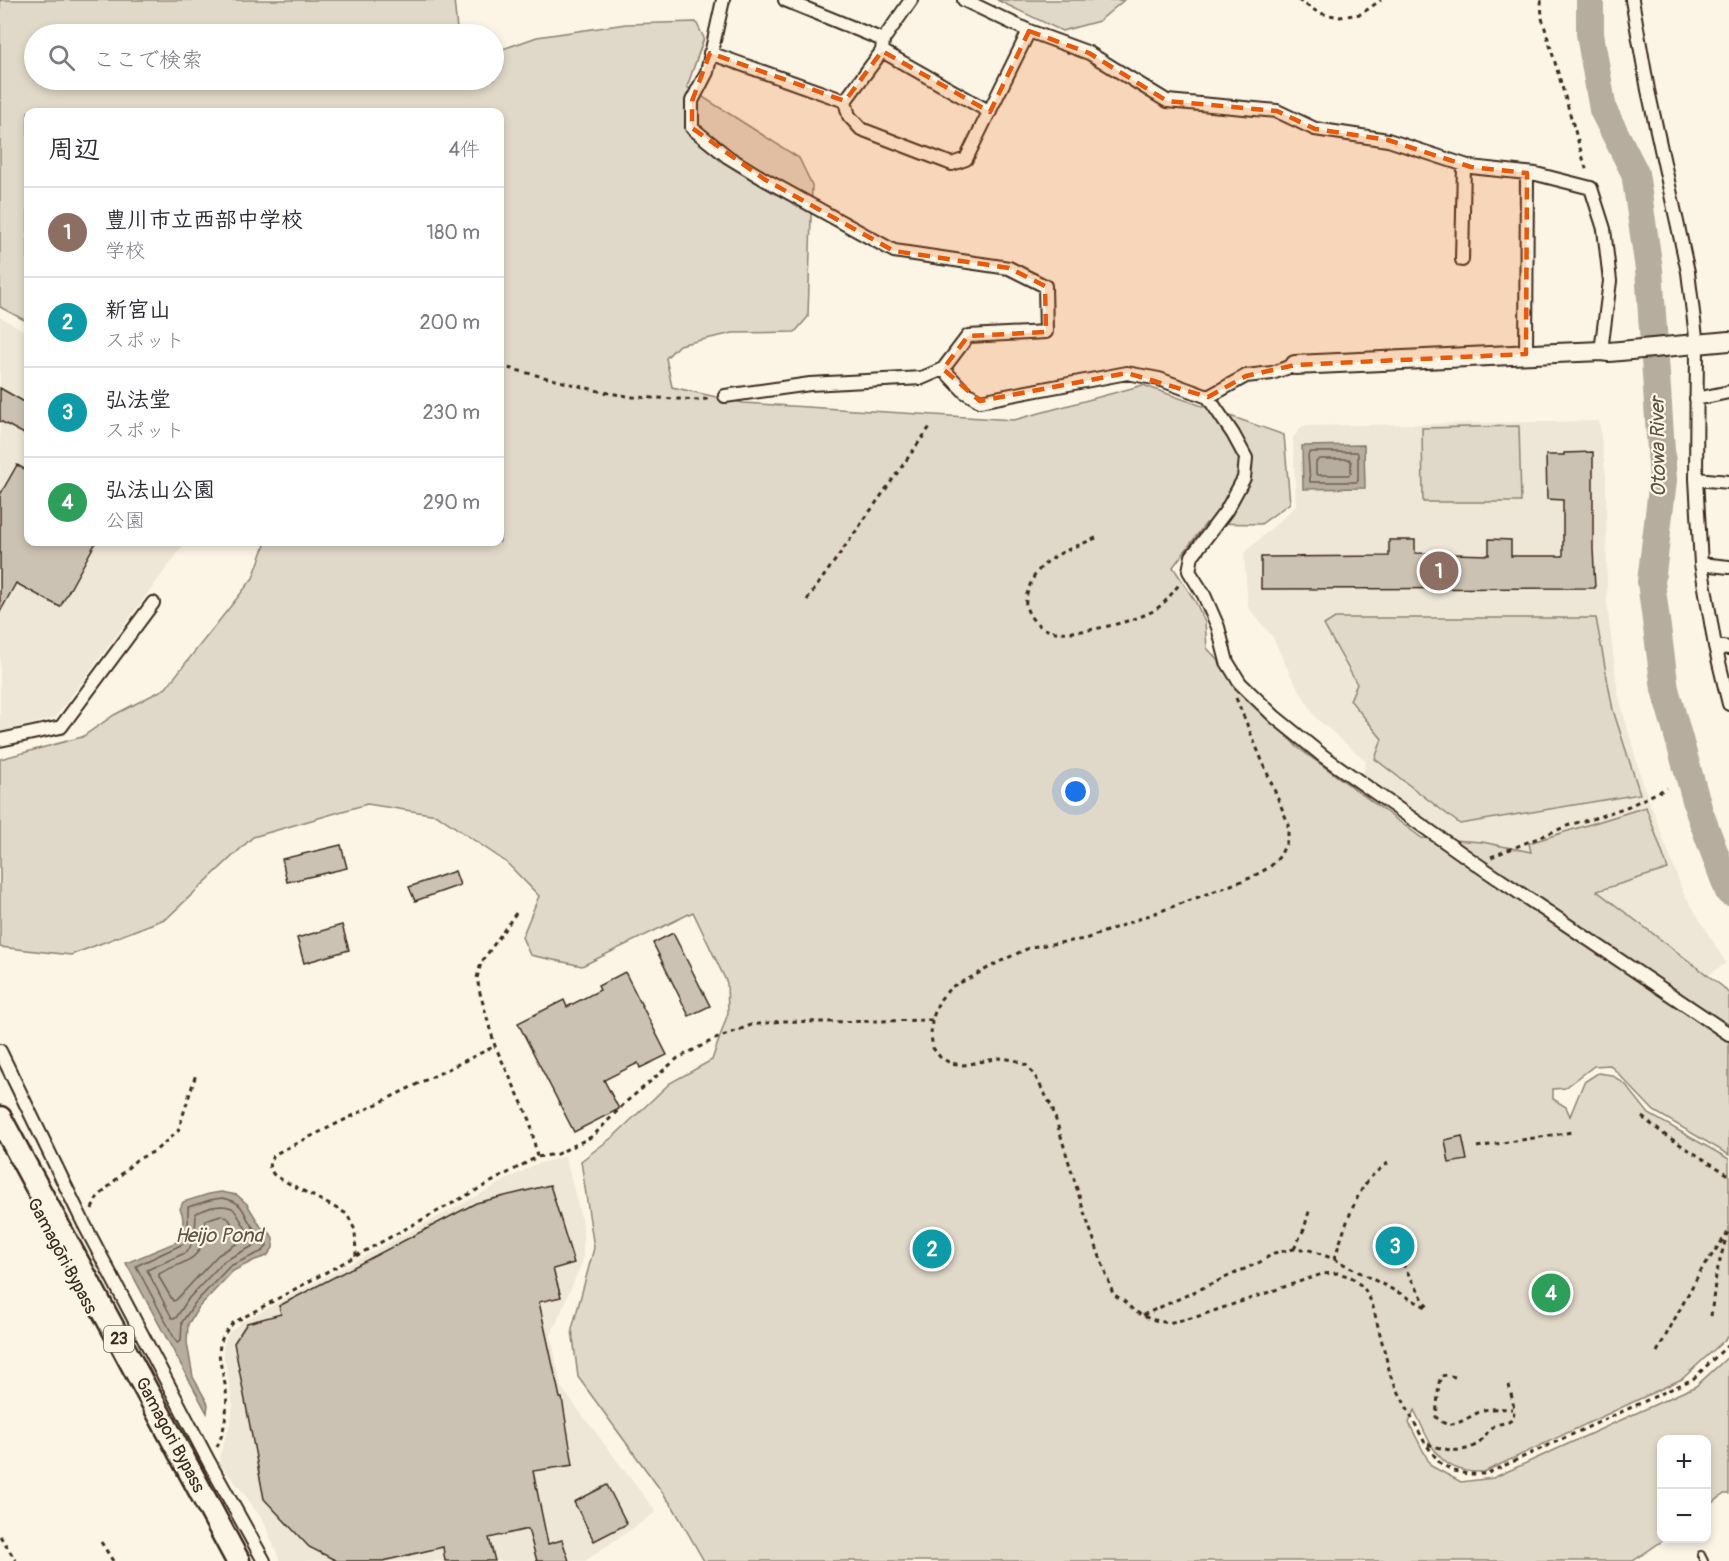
<!DOCTYPE html>
<html lang="ja">
<meta charset="utf-8">
<style>
body{margin:0;font-family:Pangolin,"Klee One",sans-serif;background:#f7f7f7;color:#2b2b33}
.controls{position:absolute;right:18px;bottom:18px;display:grid;overflow:hidden;border-radius:12px;box-shadow:0 3px 9px #0003}
.controls button{width:54px;height:54px;display:grid;place-items:center;padding:0;border:0;border-bottom:2px solid #e1e1e2;background:#fff;color:#2b2b33;font:30px sans-serif}
.you{position:absolute;left:1076px;top:792px;width:21px;height:21px;margin:-15px;border:4px solid #fff;border-radius:50%;background:#1a73e8;box-shadow:0 0 0 9px #1a73e833}
.badge{display:grid;place-items:center;width:39px;height:39px;border-radius:50%;background:#d1495b;color:#fff;font-size:20px;font-weight:700}
.pin{position:absolute;translate:-50% -50%;border:3px solid #fff;box-shadow:0 2px 6px #0006}
.list{margin:0;padding:0;list-style:none}
h2{display:flex;justify-content:space-between;align-items:center;height:78px;margin:0;padding:0 24px;font-size:26px}
h2 small{font-size:20px;font-weight:400;color:#7c7c81}
.list li{display:grid;grid-template-columns:39px 1fr auto;gap:18px;align-items:center;box-sizing:border-box;height:90px;padding:0 24px;border-top:2px solid #e1e1e2}
.list b{display:block;font-size:22px;white-space:nowrap}
.list p{margin:0;font-size:20px;white-space:nowrap;color:#7c7c81}
.list em{font-size:20px;font-style:normal;color:#7c7c81}
.icon{flex:none;width:33px;height:33px;fill:none;stroke:currentColor;stroke-width:2;stroke-linecap:round;stroke-linejoin:round}
.map{position:relative;flex:none;width:1729px;height:1561px;overflow:hidden}
.search{position:absolute;background:#fff;box-shadow:0 3px 9px #0003;left:24px;top:24px;width:480px;height:66px;display:flex;align-items:center;gap:15px;box-sizing:border-box;padding:0 21px;border-radius:33px;color:#7c7c81;font-size:22px}
.panel{position:absolute;background:#fff;box-shadow:0 3px 9px #0003;left:24px;top:108px;width:480px;height:438px;border-radius:12px}
.map>svg:first-child{display:block}
</style>
<div class="map">
<svg width="1729" height="1561" viewBox="0 0 1729 1561">
<rect width="100%" height="100%" fill="#fcf5e5"/>
<filter id="ink" filterUnits="userSpaceOnUse"><feTurbulence type="fractalNoise" baseFrequency=".0167" numOctaves="2"/><feDisplacementMap in="SourceGraphic" scale="12" xChannelSelector="R" yChannelSelector="G"/><feConvolveMatrix kernelMatrix="1 2 1 2 8 2 1 2 1" color-interpolation-filters="sRGB"/></filter>
<g filter="url(#ink)">
<path fill="#eee6d6" d="M 0,317 L 28,333 L 28,542 L 186,542 L 55,718 L 0,732 Z
M 1599,421 L 1606,477 L 1607,604 L 1618,694 L 1643,784 L 1683,892 L 1726,963 L 1675,998 L 1362,778 L 1366,761 L 1316,718 L 1292,678 L 1272,636 L 1248,607 L 1244,553 L 1296,506 L 1293,438 L 1302,426 Z
M 565,1156 L 583,1225 L 583,1260 L 551,1335 L 561,1387 L 656,1512 L 585,1561 L 280,1561 L 264,1522 L 240,1488 L 221,1466 L 219,1458 L 231,1421 L 233,1405 L 223,1350 L 225,1341 L 229,1333 L 240,1323 L 534,1165 Z"/>
<path fill="#e0d8c8" stroke="#8e8173" stroke-width="1.5" d="M 0,0 L 454,0 L 457,29 L 467,34 L 34,34 L 34,80 L 494,80 L 494,49 L 497,51 L 537,37 L 626,24 L 696,22 L 704,38 L 687,87 L 799,158 L 812,185 L 808,317 L 795,332 L 733,333 L 679,345 L 666,358 L 672,387 L 743,403 L 1014,420 L 1143,385 L 1284,435 L 1290,503 L 1261,524 L 1206,523 L 1173,567 L 1195,601 L 1205,622 L 1207,648 L 1297,747 L 1422,838 L 1482,842 L 1531,852 L 1529,843 L 1646,807 L 1668,869 L 1597,891 L 1723,987 L 1729,994 L 1729,1155 L 1654,1111 L 1610,1065 L 1594,1066 L 1565,1088 L 1553,1089 L 1553,1099 L 1566,1107 L 1570,1116 L 1584,1082 L 1598,1073 L 1612,1075 L 1626,1085 L 1649,1114 L 1729,1159 L 1729,1336 L 1682,1379 L 1484,1472 C 1437,1474 1432,1445 1414,1410 L 1409,1423 L 1431,1466 L 1461,1482 L 1493,1478 L 1696,1386 L 1729,1356 L 1729,1494 L 1724,1494 L 1707,1508 L 1706,1440 L 1662,1440 L 1662,1538 L 1665,1539 L 1633,1561 L 704,1561 L 673,1507 L 578,1377 L 572,1329 L 594,1248 L 581,1161 L 614,1136 L 670,1083 L 712,1060 L 728,1013 L 727,983 L 693,912 L 582,966 L 530,955 L 522,937 L 539,896 L 506,862 L 437,815 L 367,804 L 253,837 L 167,918 L 71,955 L 0,947 L 0,759 L 82,737 L 114,715 L 166,688 L 253,578 L 266,542 L 500,542 L 500,112 L 28,112 L 28,322 L 0,307 Z
M 997,0 L 1124,0 L 1099,21 L 1062,31 Z
M 1519,426 L 1521,502 L 1423,502 L 1422,428 Z
M 1335,618 L 1596,618 L 1613,710 L 1640,794 L 1460,824 L 1375,759 L 1382,739 L 1350,700 L 1357,684 L 1324,625 Z"/>
<path fill="#b7ad9e" stroke="#85796b" stroke-width="1.5" d="M 1364,445 L 1365,488 L 1303,489 L 1302,446 Z
M 221,1192 L 237,1195 L 247,1204 L 261,1227 L 270,1233 L 273,1238 L 273,1248 L 267,1256 L 255,1260 L 233,1271 L 199,1307 L 188,1324 L 187,1343 L 193,1377 L 208,1404 L 207,1413 L 126,1263 L 179,1241 C 183,1232 185,1218 180,1209 L 183,1202 L 209,1194 Z"/>
<g fill="none" stroke-linecap="round" stroke-linejoin="round">
<path stroke="#6d5e51" stroke-width="1.5" d="M 1311,452 L 1357,452 L 1358,454 L 1358,481 L 1356,482 L 1310,482 L 1308,455 Z
M 1319,459 L 1349,459 L 1351,462 L 1351,473 L 1348,475 L 1318,475 L 1316,473 L 1316,462 Z
M 222,1198 C 247,1202 241,1214 255,1230 C 258,1234 263,1236 266,1239 L 267,1246 L 263,1251 L 230,1266 L 195,1303 L 182,1322 L 181,1341 L 177,1343 L 136,1266 L 183,1244 L 188,1235 L 188,1207 L 210,1200 Z
M 222,1206 C 225,1206 229,1207 232,1208 C 239,1213 245,1233 256,1241 L 257,1244 L 224,1261 L 189,1298 L 176,1318 L 172,1318 L 147,1270 L 185,1253 L 189,1249 L 195,1236 L 196,1213 L 212,1207 Z
M 221,1215 L 228,1218 L 241,1238 L 241,1241 L 218,1255 L 176,1300 L 173,1301 L 159,1277 L 159,1274 C 177,1263 198,1263 204,1239 C 205,1233 204,1226 205,1220 Z"/>
<path stroke="#b7ad9e" stroke-width="28" d="M 1590,0 L 1590,34 L 1603,110 L 1635,173 L 1649,269 L 1663,480 L 1651,582 L 1665,689 L 1699,811 L 1729,892"/>
</g>
<path fill="#ccc2b3" stroke="#3b2a1e" stroke-width="1.5" d="M 0,388 L 28,404 L 28,436 L 0,421 Z
M 1593,452 L 1593,549 L 1595,588 L 1261,589 L 1261,557 L 1389,556 L 1389,540 L 1415,540 L 1415,553 L 1489,555 L 1489,539 L 1511,540 L 1511,556 L 1563,556 L 1563,500 L 1547,499 L 1546,455 L 1564,455 L 1564,453 Z
M 17,465 L 28,471 L 28,542 L 96,542 L 60,607 L 16,583 L 0,612 L 0,495 Z
M 341,845 L 347,868 L 287,882 L 282,859 Z
M 455,871 L 460,885 L 415,901 L 409,887 Z
M 342,925 L 349,950 L 304,963 L 297,938 Z
M 673,933 L 710,1006 L 689,1016 L 653,943 Z
M 625,972 L 667,1055 L 640,1068 L 638,1063 L 604,1080 L 619,1109 L 574,1132 L 518,1023 L 564,1000 L 567,1007 L 600,990 L 598,986 Z
M 1462,1136 L 1467,1160 L 1449,1163 L 1445,1140 Z
M 550,1185 L 574,1263 L 553,1269 L 561,1297 L 539,1302 L 560,1398 L 562,1398 L 573,1465 L 533,1471 L 548,1544 L 562,1540 L 569,1561 L 537,1561 L 528,1529 L 489,1538 L 495,1561 L 445,1561 L 443,1547 L 383,1561 L 337,1561 L 309,1547 L 264,1499 L 234,1343 L 247,1323 L 281,1314 L 279,1306 L 476,1203 Z
M 1393,1233 L 1396,1238 L 1402,1235 L 1409,1249 L 1386,1261 L 1379,1247 L 1385,1244 L 1382,1239 Z
M 607,1485 L 627,1524 L 594,1541 L 574,1502 Z"/>
<g fill="none" stroke-linecap="round" stroke-linejoin="round">
<defs>
<path id="lane" d="M 1701,1555 L 1704,1561"/>
<path id="street" d="M 723,0 L 707,72 L 692,101 L 692,128 L 728,157 L 764,179 L 894,251 L 1009,268 L 1045,286 L 1046,332 L 968,336 L 943,369 L 922,378 L 810,384 L 725,396
M 785,0 L 883,40
M 964,0 L 1029,31 L 1089,53 L 1167,101 L 1277,111 L 1315,129 L 1388,140 L 1471,167 L 1536,174 L 1591,188 L 1604,229 L 1610,281 L 1601,351
M 1632,0 L 1648,90 L 1688,272 L 1697,345 L 1696,479 L 1701,564 L 1715,646 L 1729,704
M 882,51 L 990,112
M 710,53 L 845,101 L 849,116 L 861,129 L 952,164 L 966,159 L 1029,31
M 845,101 L 882,51 L 883,40 L 911,0
M 1462,260 L 1464,165
M 1526,354 L 1527,173
M 943,369 L 965,392 L 980,401 L 1127,373 L 1159,379 L 1208,397 L 1233,434 L 1246,458 L 1244,478 L 1226,511 L 1192,556 L 1189,571 L 1204,595 L 1218,627 L 1227,662 L 1240,683 L 1275,717 L 1323,756 L 1481,867 L 1729,1034
M 1208,397 L 1246,376 L 1272,373 L 1295,365
M 1696,399 L 1729,392
M 1696,479 L 1729,482
M 1701,564 L 1729,567
M 1715,646 L 1729,648
M 0,740 L 61,727 L 153,603
M 0,1051 L 83,1222 L 209,1462 L 264,1561"/>
<path id="secondary" d="M 1295,365 L 1601,351 L 1609,352 L 1729,341"/>
<path id="highway" d="M 0,1118 L 238,1561"/>
</defs>
<use href="#lane" stroke="#3b2a1e" stroke-width="10"/>
<use href="#street" stroke="#3b2a1e" stroke-width="16"/>
<use href="#secondary" stroke="#3b2a1e" stroke-width="22"/>
<use href="#highway" stroke="#3b2a1e" stroke-width="27"/>
<path stroke="#3b2a1e" stroke-width="3" stroke-dasharray="4.5 4.5" stroke-linecap="butt" d="M 1298,0 L 1319,13 L 1340,17 L 1361,14 L 1381,0
M 1541,0 L 1542,18 L 1587,172
M 500,366 L 603,392 L 633,397 L 701,400 L 711,398
M 1096,538 C 1070,549 1038,558 1029,588 C 1027,594 1025,599 1026,605 C 1028,617 1038,627 1050,631 C 1072,637 1133,622 1153,611 C 1165,604 1172,593 1181,582
M 807,600 L 932,424
M 1236,698 L 1288,823 L 1288,839 L 1280,856 L 1270,867 L 1250,878 L 1085,939 L 1031,947 L 999,962 L 970,978 L 951,987 L 939,1001 L 932,1020 L 931,1036 L 933,1048 L 940,1057 L 950,1063 L 964,1065 L 1000,1058 L 1015,1060 L 1026,1065 L 1035,1076 L 1052,1107 L 1084,1212 L 1113,1294 L 1125,1302 L 1134,1311 L 1150,1319 L 1168,1323 L 1196,1317 L 1322,1274 L 1338,1273 L 1351,1277 L 1364,1288 L 1372,1303 L 1391,1377 L 1425,1443 L 1439,1462 L 1453,1471 L 1468,1474 L 1486,1474 L 1693,1379 L 1729,1344
M 1491,857 L 1572,824 L 1592,819 L 1629,806 L 1667,788
M 516,913 L 481,963 L 477,978 L 480,993 L 495,1046 L 530,1120 L 537,1157
M 1642,1117 L 1665,1135 L 1729,1175
M 1477,1147 L 1572,1132
M 92,1209 L 97,1198 L 136,1160 L 155,1151 L 178,1131 L 196,1074
M 1294,1249 L 1304,1229 L 1310,1208
M 356,1256 L 355,1230 L 347,1214 L 275,1176 C 267,1167 268,1163 275,1154 L 495,1046
M 1334,1259 C 1344,1233 1353,1195 1373,1175 C 1377,1171 1383,1167 1388,1163
M 1143,1315 L 1260,1262 L 1274,1253 L 1294,1249 L 1307,1249 L 1334,1259 L 1428,1308 L 1401,1261
M 1711,1316 L 1716,1275 L 1726,1238
M 1657,1352 L 1700,1272 L 1729,1231
M 1455,1377 L 1447,1375 L 1441,1376 L 1439,1383 L 1436,1417 C 1451,1434 1467,1416 1484,1410 C 1493,1408 1504,1409 1513,1409
M 1428,1444 C 1441,1449 1460,1454 1474,1446 C 1482,1442 1486,1432 1494,1426 C 1500,1422 1511,1425 1513,1417 C 1516,1408 1510,1393 1509,1384
M 217,1447 C 225,1430 228,1409 226,1390 C 222,1363 210,1347 233,1323 L 537,1157 L 557,1154 L 593,1136 L 626,1102 L 678,1058 L 713,1040 L 751,1025 L 783,1021 L 823,1022 L 932,1020
M 0,1536 L 16,1561
M 101,1542 L 113,1561"/>
<use href="#lane" stroke="#fcf5e5" stroke-width="6"/>
<use href="#street" stroke="#fcf5e5" stroke-width="12"/>
<use href="#secondary" stroke="#fcf5e5" stroke-width="18"/>
<use href="#highway" stroke="#fcf5e5" stroke-width="22"/>
</g>
</g>
<path fill="#e8590c" fill-opacity="0.2" stroke="#e8590c" stroke-width="4.5" stroke-dasharray="12 8" stroke-linejoin="round" d="M 1029,31 L 1089,53 L 1167,101 L 1277,111 L 1315,129 L 1388,140 L 1471,167 L 1527,173 L 1526,354 L 1295,365 L 1246,376 L 1208,397 L 1127,373 L 980,401 L 943,369 L 968,336 L 1046,332 L 1045,286 L 1009,268 L 894,251 L 764,179 L 692,128 L 692,101 L 710,53 L 845,101 L 882,51 L 990,112 Z"/>
<g text-anchor="middle" dominant-baseline="central" stroke-width="4.5" stroke-linejoin="round" paint-order="stroke">
<rect fill="#fcf5e5" stroke="#75675a" stroke-width="1.5" x="104" y="1326" width="30" height="26" rx="4.5"/>
<g font-size="16" font-weight="bold" fill="#3b2a1e">
<text x="119" y="1339">23</text>
</g>
<g font-size="18" fill="#3b2a1e" stroke="#fcf5e5">
<text transform="translate(62 1256) rotate(62)">Gamagōri Bypass</text>
<text transform="translate(170 1435) rotate(62)">Gamagori Bypass</text>
</g>
<g font-size="20" font-style="italic" fill="#605144" stroke="#fcf5e5">
<text transform="translate(1658 447) rotate(-91)">Otowa River</text>
<text x="219" y="1235">Heijo Pond</text>
</g>
</g>
</svg>
<div class="controls">
<button>+</button>
<button>−</button>
</div>
<div class="you"></div>
<div class="pin badge" style="left:1439px;top:571px;background:#8d6e63">1</div>
<div class="pin badge" style="left:932px;top:1249px;background:#0f9aa8">2</div>
<div class="pin badge" style="left:1395px;top:1246px;background:#0f9aa8">3</div>
<div class="pin badge" style="left:1551px;top:1293px;background:#2e9e5b">4</div>
<div class="search"><svg class="icon" aria-label="search" viewBox="0 0 24 24"><circle cx="10" cy="10" r="6"/><path d="M15 15l6 6"/></svg>ここで検索</div>
<section class="panel">
<h2>周辺<small>4件</small></h2>
<ul class="list">
<li><span class="badge" style="background:#8d6e63">1</span><div><b>豊川市立西部中学校</b><p>学校</p></div><em>180 m</em></li>
<li><span class="badge" style="background:#0f9aa8">2</span><div><b>新宮山</b><p>スポット</p></div><em>200 m</em></li>
<li><span class="badge" style="background:#0f9aa8">3</span><div><b>弘法堂</b><p>スポット</p></div><em>230 m</em></li>
<li><span class="badge" style="background:#2e9e5b">4</span><div><b>弘法山公園</b><p>公園</p></div><em>290 m</em></li>
</ul>
</section>
</div>
